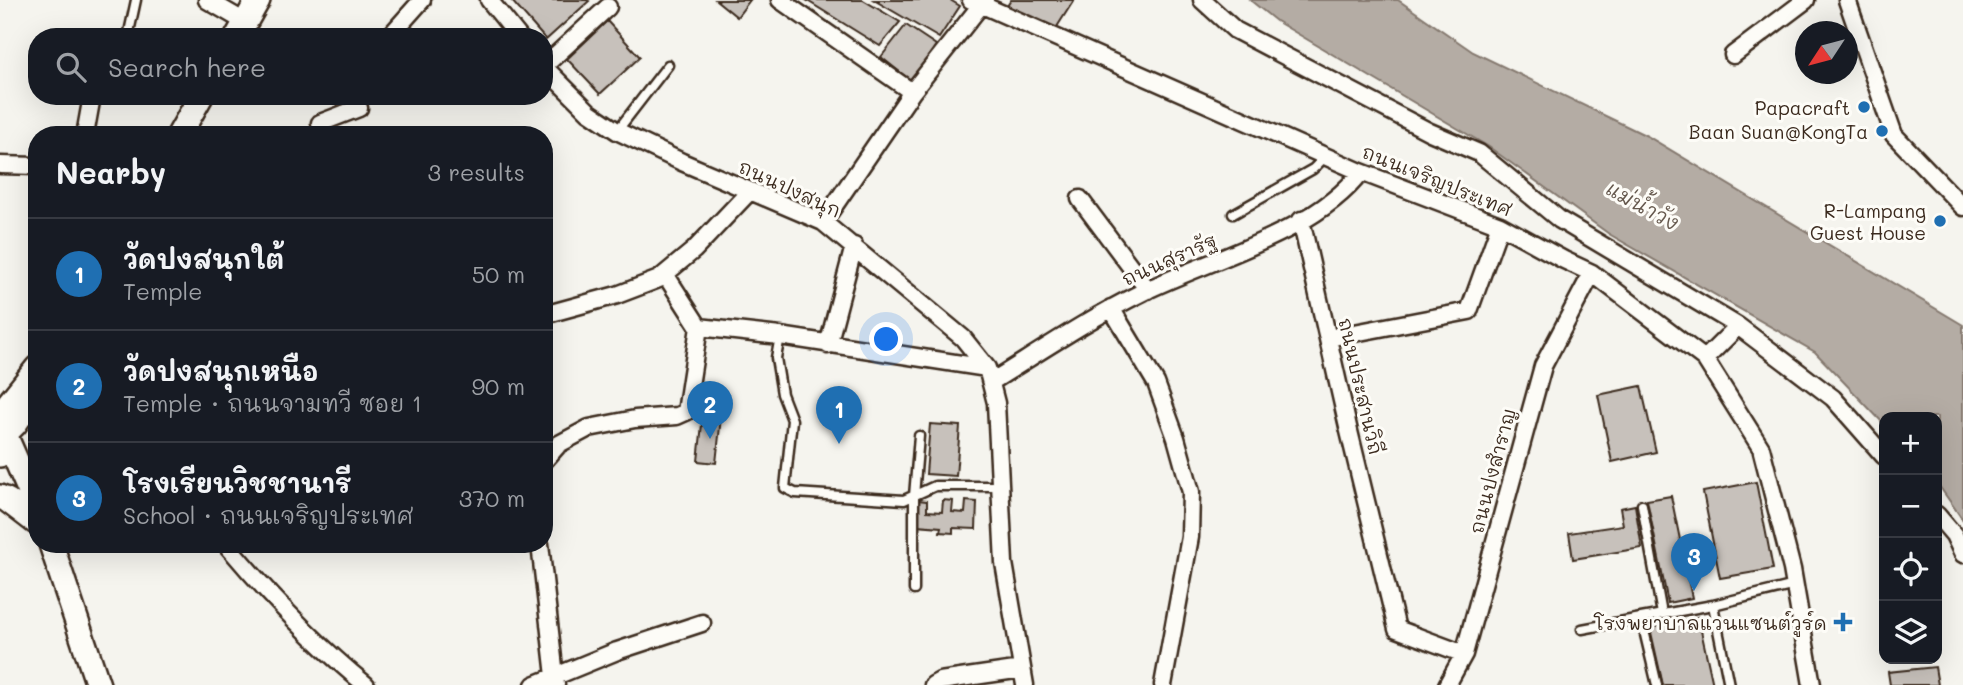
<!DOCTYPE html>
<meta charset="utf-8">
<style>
body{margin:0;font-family:Mali,"Playpen Sans Thai",sans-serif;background:#20242c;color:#f1f3f6}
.controls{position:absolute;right:21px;bottom:21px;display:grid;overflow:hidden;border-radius:14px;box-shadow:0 7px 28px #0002}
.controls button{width:63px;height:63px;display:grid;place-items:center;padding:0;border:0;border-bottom:2px solid #363941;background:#171b24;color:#f1f3f6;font:35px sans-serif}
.compass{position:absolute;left:1795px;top:21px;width:63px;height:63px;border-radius:50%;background:#171b24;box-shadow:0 7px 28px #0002;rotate:234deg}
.you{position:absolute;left:887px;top:340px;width:24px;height:24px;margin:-18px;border:5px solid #fff;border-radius:50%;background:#1a73e8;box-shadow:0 0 0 10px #1a73e833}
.badge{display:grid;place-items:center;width:46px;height:46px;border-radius:50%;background:#1f6fb2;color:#fff;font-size:23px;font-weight:700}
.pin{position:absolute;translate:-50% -58px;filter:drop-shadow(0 2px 4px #0008)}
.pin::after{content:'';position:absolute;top:37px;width:24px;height:21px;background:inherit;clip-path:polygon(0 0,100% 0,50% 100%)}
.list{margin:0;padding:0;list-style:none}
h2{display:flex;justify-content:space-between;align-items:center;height:91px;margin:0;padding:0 28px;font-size:30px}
h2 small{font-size:23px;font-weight:400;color:#9ea1a6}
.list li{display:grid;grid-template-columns:46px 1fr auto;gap:21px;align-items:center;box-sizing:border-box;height:112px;padding:0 28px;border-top:2px solid #363941}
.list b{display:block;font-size:26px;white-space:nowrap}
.list p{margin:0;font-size:23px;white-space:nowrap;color:#9ea1a6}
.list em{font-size:23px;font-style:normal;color:#9ea1a6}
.icon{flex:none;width:38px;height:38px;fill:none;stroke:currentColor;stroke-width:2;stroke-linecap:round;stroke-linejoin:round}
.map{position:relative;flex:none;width:1963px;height:685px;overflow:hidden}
.search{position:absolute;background:#171b24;box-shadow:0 7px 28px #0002;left:28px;top:28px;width:525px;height:77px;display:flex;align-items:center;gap:18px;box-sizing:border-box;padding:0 24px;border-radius:28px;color:#9ea1a6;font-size:26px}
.panel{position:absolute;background:#171b24;box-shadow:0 7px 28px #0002;left:28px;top:126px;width:525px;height:427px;border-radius:28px}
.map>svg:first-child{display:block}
</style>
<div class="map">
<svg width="1963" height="685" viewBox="0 0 1963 685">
<rect width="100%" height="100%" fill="#f5f4ee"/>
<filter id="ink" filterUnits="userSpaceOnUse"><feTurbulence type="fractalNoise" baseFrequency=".0143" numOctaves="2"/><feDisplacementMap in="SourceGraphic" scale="14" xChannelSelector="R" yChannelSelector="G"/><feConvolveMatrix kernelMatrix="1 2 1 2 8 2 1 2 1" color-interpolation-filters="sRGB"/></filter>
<g filter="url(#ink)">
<path fill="#b4aca4" stroke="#84786e" stroke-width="2" d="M 1250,0 L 1398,0 L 1473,52 L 1647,136 L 1963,325 L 1963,520 L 1937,483 L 1937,417 L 1884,417 L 1884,424 L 1815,352 L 1609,234 L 1489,147 L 1276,21 Z"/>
<path fill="#c7c1bb" stroke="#3b2a1e" stroke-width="2" d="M 511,0 L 587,0 L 589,1 L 546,40 Z
M 716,0 L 750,0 L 737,17 Z
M 806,0 L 863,0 L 900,22 L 880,46 Z
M 874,0 L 950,0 L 960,6 L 939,38 Z
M 1011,0 L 1074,0 L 1055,30 L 1007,6 Z
M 607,21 L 640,57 L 600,94 L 567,59 Z
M 906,25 L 936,45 L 911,81 L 881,57 Z
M 1641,386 L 1656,452 L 1612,462 L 1598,395 Z
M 703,415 L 721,417 L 716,463 L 698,461 Z
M 930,424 L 960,426 L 956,476 L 926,474 Z
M 1756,482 L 1773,569 L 1720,578 L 1703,492 Z
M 1671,496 L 1692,598 L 1668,603 L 1647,500 Z
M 918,500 L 927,501 L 927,511 L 942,512 L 943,500 L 953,501 L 952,512 L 965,513 L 966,501 L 977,502 L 976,529 L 953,528 L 953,533 L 940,532 L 941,527 L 917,525 Z
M 1635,505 L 1642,548 L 1573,559 L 1569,533 L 1623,525 L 1620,508 Z
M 1698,617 L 1713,685 L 1663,685 L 1650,628 Z
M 1935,667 L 1938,685 L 1890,685 L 1888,672 Z"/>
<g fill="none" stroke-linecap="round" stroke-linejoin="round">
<defs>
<path id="lane" d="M 128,37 L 136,0
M 617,131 L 668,65
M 1233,214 L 1313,169 L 1325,157
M 780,336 L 776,358 L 782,394 L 792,420 L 785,488 L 795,493 L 904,500 L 935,486 L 1000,486
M 1642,505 L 1662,614
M 914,590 L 914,496 L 919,436
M 1713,605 L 1729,685
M 1582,629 L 1641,618
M 1657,685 L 1641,618 L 1713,605 L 1795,585"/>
<path id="street" d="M 207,0 L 245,22
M 489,0 L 519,37
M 780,0 L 912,92
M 971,0 L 1361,172 L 1500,225 L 1564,260 L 1592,273 L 1705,359 L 1761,448 L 1792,569 L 1812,685
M 1202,0 L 1235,30 L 1430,132 L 1479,153 L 1560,220 L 1738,326 L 1705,359
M 1847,0 L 1894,135 L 1963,207
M 389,37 L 422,0
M 1733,55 L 1806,0
M 544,66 L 608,7
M 544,67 L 589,112 L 617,131 L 682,162 L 823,222 L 963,338 L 987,368 L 996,403 L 1004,563 L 1025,685
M 85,135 L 92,96
M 324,135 L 320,123 L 359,108
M 0,165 L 37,166
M 1080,199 L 1148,290
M 1301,220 L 1348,427 L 1397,629 L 1464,654
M 823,222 L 912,92 L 985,0
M 665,274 L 699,327
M 1111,308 L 1156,383 L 1176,438 L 1191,492 L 1190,537 L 1163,685
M 544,315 L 617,295 L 659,279 L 694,250 L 749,192
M 1738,326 L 1833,398 L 1884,456
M 699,327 L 780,336 L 987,368
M 1328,338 L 1469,311 L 1500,225
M 828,345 L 854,246
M 991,382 C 1041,351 1090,318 1143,292 C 1210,259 1315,233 1361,172
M 544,461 L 559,444 L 589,428 L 635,419 L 677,416 L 686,412 L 699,327
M 1937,515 L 1954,535 L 1963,554
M 226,544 C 269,595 314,643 366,685
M 540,544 L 556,685
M 534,685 L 617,651 L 702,623
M 933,685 L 940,681 L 1022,669
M 1447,685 L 1464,654 L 1543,366 L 1592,273"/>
<path id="secondary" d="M 237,37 L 258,0
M 179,135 L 201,96
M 3,430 L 37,508
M 1,438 L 15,424 L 37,391
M 0,455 L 5,434 L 5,408 L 37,368
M 0,497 L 7,500 L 37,523
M 51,544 L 98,685"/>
</defs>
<use href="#lane" stroke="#3b2a1e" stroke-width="13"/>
<use href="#street" stroke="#3b2a1e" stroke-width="21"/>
<use href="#secondary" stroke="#3b2a1e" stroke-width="28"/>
<use href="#lane" stroke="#fdfcf7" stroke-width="8"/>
<use href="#street" stroke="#fdfcf7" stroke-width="16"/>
<use href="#secondary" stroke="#fdfcf7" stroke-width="23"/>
</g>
</g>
<g fill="#1f6fb2" stroke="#fdfcf7" stroke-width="2.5">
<circle cx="1864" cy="107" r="7"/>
<circle cx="1882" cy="131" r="7"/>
<circle cx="1940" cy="221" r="7"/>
<path d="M1839.5 611.5h7v7h7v7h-7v7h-7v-7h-7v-7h7z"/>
</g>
<g text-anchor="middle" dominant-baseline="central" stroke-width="6" stroke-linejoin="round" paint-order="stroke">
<g font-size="19" fill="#3b2a1e" stroke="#fdfcf7" text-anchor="end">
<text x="1850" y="107">Papacraft</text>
<text x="1868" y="131">Baan Suan@KongTa</text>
<text x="1926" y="210">R-Lampang<tspan x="1926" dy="22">Guest House</tspan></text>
<text x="1827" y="622">โรงพยาบาลแวนแซนต์วูร์ด</text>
</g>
<g font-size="19" fill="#3b2a1e" stroke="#fdfcf7">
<text transform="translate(1437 180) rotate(22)">ถนนเจริญประเทศ</text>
<text transform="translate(790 188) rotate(25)">ถนนปงสนุก</text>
<text transform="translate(1169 259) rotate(-24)">ถนนสุรารัฐ</text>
<text transform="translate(1361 386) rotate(77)">ถนนประสานวิถี</text>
<text transform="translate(1492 471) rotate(-75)">ถนนปงสำราญ</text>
</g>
<g font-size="21" font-style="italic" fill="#65584d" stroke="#fdfcf7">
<text transform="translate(1643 205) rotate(29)">แม่น้ำวัง</text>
</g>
</g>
</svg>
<div class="controls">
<button>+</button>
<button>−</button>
<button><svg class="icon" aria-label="locate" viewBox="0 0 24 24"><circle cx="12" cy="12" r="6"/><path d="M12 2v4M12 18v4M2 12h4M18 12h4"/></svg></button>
<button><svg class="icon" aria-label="layers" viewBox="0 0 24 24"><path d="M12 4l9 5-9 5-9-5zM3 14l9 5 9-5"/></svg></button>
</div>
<svg class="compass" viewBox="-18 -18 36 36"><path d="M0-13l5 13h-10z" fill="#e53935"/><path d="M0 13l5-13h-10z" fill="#9ea1a6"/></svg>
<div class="you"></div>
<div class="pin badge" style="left:839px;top:444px">1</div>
<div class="pin badge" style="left:710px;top:439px">2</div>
<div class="pin badge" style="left:1694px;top:591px">3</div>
<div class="search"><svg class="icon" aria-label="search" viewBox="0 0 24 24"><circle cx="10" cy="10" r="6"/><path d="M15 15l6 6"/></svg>Search here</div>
<section class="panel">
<h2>Nearby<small>3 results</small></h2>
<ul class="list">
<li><span class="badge">1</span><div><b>วัดปงสนุกใต้</b><p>Temple</p></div><em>50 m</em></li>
<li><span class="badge">2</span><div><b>วัดปงสนุกเหนือ</b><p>Temple · ถนนจามทวี ซอย 1</p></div><em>90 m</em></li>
<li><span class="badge">3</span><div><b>โรงเรียนวิชชานารี</b><p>School · ถนนเจริญประเทศ</p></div><em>370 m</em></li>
</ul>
</section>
</div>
